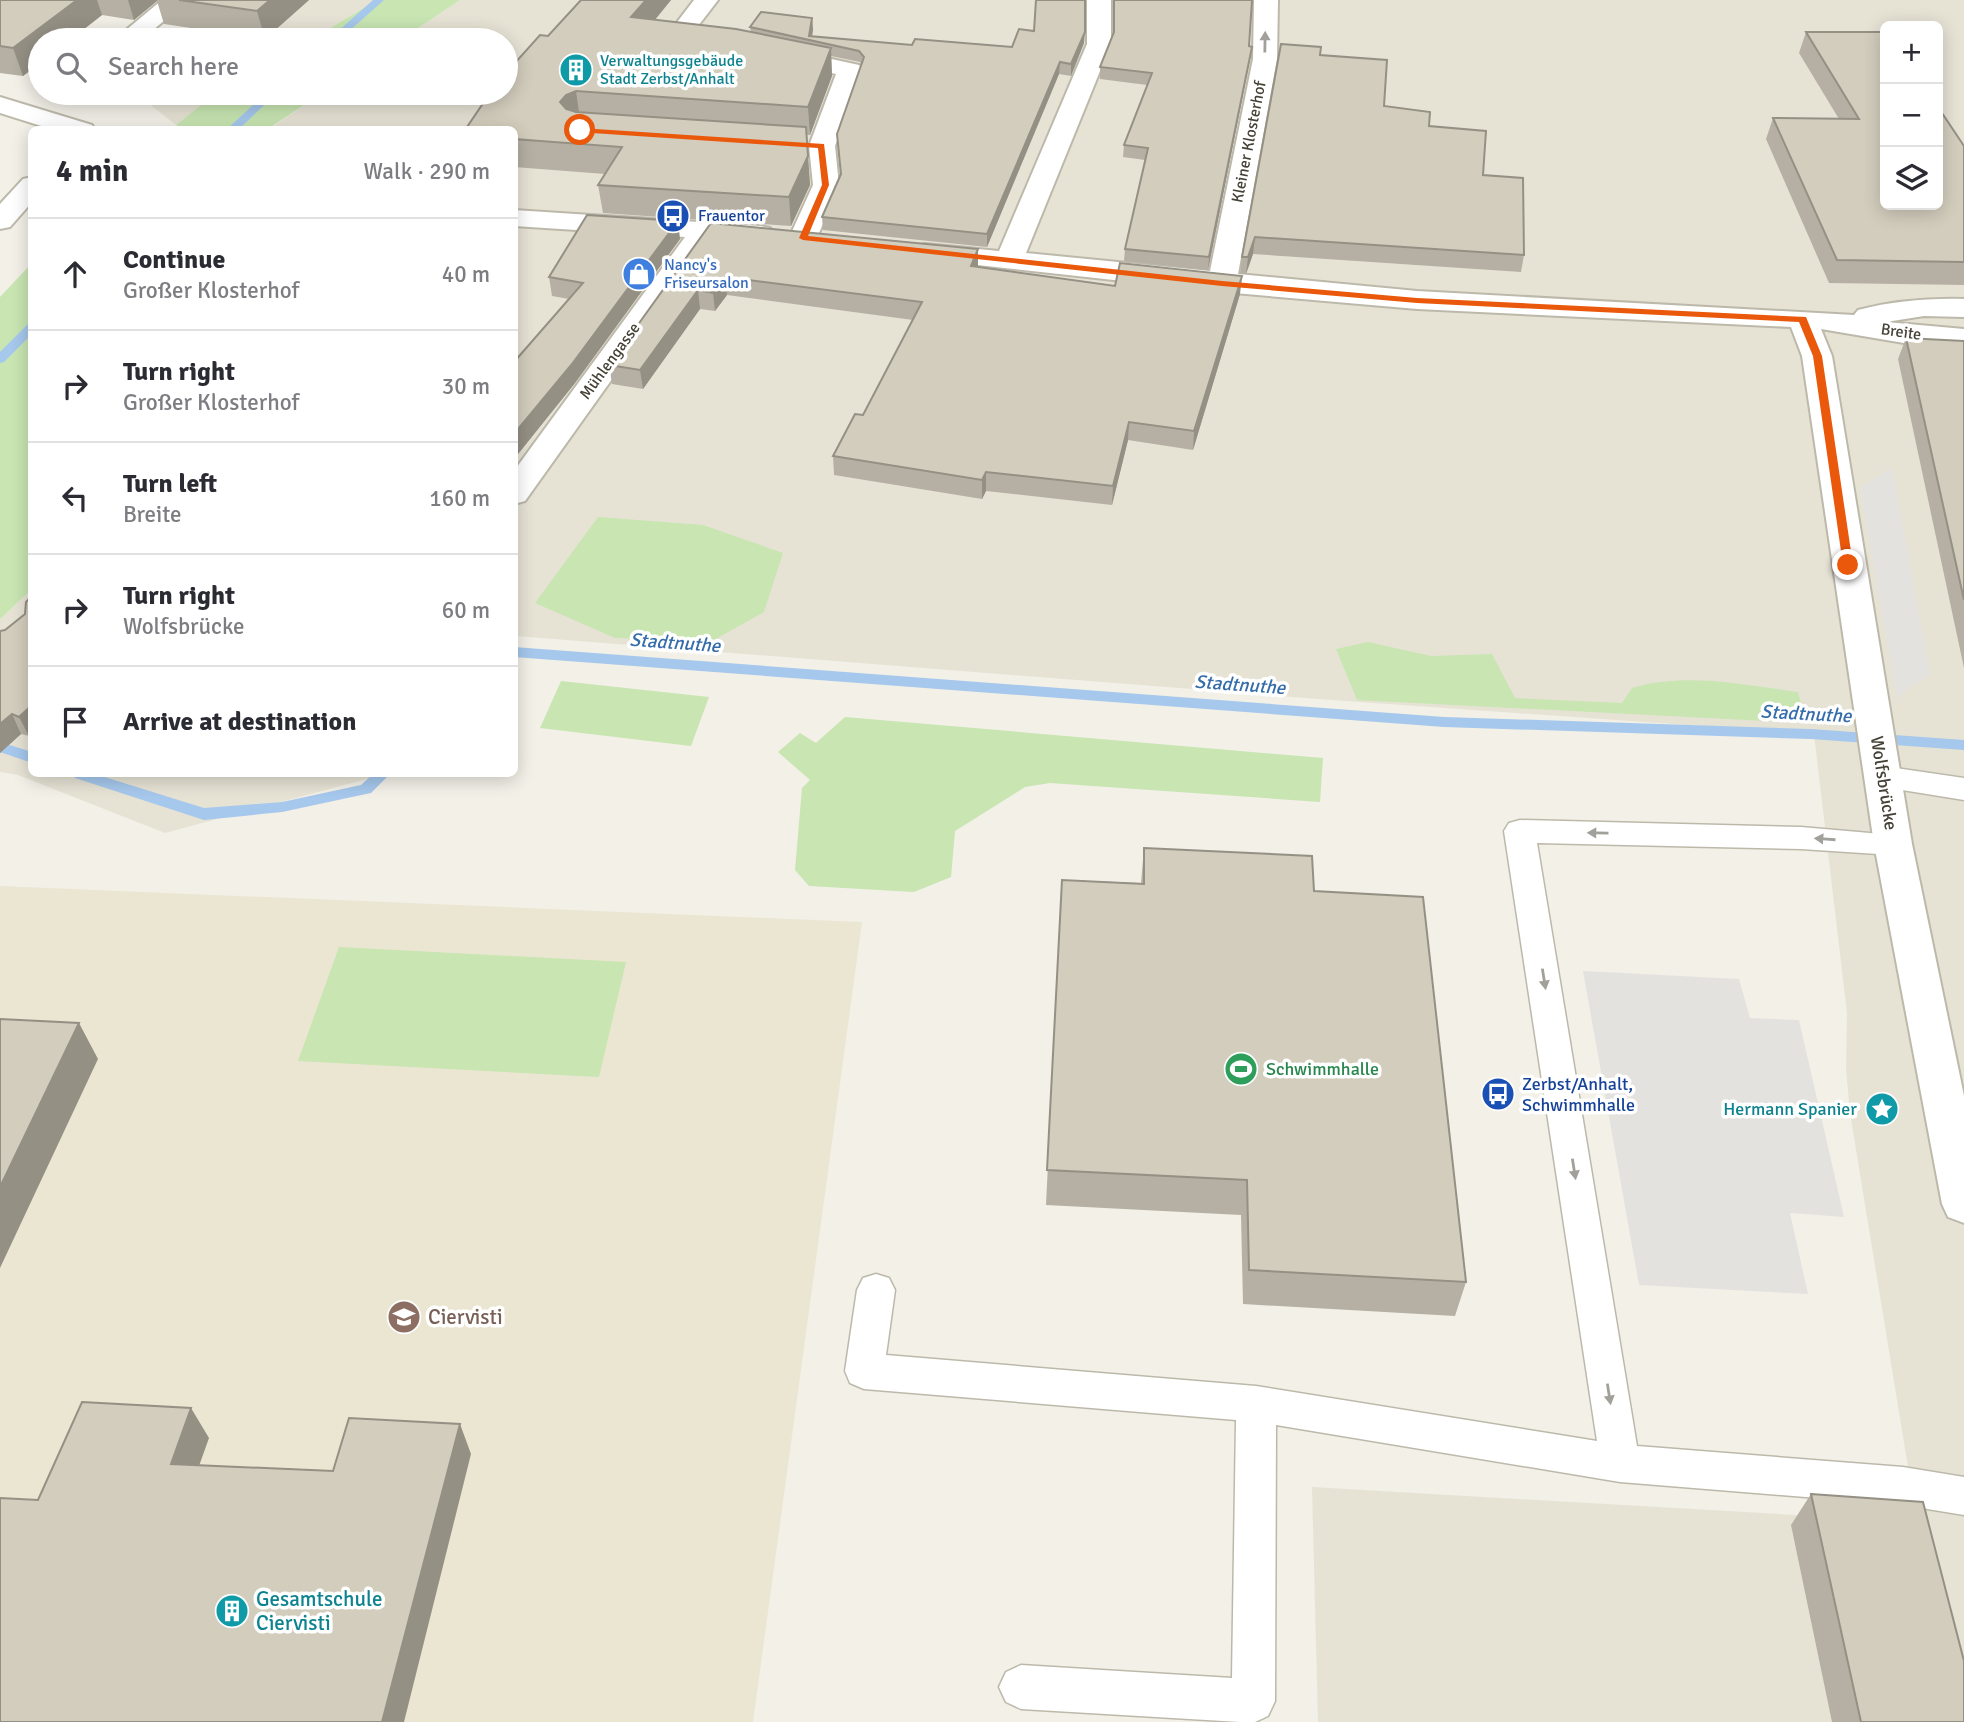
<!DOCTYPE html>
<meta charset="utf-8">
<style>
body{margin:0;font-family:Signika,sans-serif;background:#f7f7f7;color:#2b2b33}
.controls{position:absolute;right:21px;top:21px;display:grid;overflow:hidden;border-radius:10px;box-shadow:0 4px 18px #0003}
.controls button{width:63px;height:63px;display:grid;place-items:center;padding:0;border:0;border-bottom:2px solid #e1e1e2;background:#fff;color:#2b2b33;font:35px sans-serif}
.stop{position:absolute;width:21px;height:21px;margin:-16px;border:5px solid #ea580c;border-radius:50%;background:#fff}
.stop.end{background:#ea580c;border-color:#fff;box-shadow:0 2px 7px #0008}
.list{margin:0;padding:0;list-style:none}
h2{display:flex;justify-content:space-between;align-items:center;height:91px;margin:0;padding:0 28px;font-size:30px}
h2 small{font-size:23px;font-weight:400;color:#7c7c81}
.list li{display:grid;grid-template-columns:46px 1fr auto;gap:21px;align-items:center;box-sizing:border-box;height:112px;padding:0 28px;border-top:2px solid #e1e1e2}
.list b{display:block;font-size:26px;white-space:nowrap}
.list p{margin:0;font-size:23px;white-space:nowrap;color:#7c7c81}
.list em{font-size:23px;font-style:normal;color:#7c7c81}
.icon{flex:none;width:38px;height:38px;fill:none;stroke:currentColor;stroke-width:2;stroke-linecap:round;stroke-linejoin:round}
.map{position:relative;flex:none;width:1964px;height:1722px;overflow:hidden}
.search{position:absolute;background:#fff;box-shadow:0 4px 18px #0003;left:28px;top:28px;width:490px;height:77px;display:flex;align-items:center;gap:18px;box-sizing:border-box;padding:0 24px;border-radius:38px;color:#7c7c81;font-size:26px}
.panel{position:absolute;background:#fff;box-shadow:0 4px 18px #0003;left:28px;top:126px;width:490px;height:651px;border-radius:10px}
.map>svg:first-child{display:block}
</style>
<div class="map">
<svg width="1964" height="1722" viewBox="0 0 1964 1722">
<rect width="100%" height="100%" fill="#f2f0e7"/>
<path fill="#e6e3d5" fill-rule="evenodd" d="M 224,0 L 377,0 L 310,40 L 174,40 Z
M 460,0 L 1964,0 L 1964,1722 L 1318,1722 L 1312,1487 L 1917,1522 L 1850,1113 L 1846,1069 L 1847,1013 L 1814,734 L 1331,700 L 515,636 L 514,130 L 268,130 L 322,93 L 506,93 L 506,40 L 400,40 ZM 1885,26 L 1938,26 L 1938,205 L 1885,205 Z
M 146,93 L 216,93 L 176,125 L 152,106 Z
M 31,590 L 32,774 L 385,774 L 165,833 L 18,775 L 0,772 L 0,619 Z"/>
<path fill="#ebe6d2" d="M 0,886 L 862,922 L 753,1722 L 0,1722 Z"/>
<path fill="#c8e5b2" d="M 377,0 L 460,0 L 400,40 L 310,40 Z
M 216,93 L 322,93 L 268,129 L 190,130 L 176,125 Z
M 31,264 L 31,590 L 0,619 L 0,297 Z
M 598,517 L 703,525 L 783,553 L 764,612 L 712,641 L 615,638 L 535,603 Z
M 1368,642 L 1431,656 L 1492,654 L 1515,698 L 1622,703 L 1632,688 C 1686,672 1744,685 1798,692 L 1806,723 L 1357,700 L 1336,649 Z
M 561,681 L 709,697 L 691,746 L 540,728 Z
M 845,717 L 1323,758 L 1320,802 L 1050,783 L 1025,787 L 955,831 L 951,877 L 914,892 L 809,886 L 795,870 L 802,788 L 810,780 L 778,752 L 800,733 L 816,743 Z
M 339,947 L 626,962 L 599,1077 L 298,1061 Z"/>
<path fill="#e4e2df" d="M 1892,467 L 1930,674 L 1897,697 L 1860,488 Z
M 1583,971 L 1739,979 L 1750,1018 L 1799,1020 L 1844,1217 L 1790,1213 L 1808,1294 L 1639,1285 Z"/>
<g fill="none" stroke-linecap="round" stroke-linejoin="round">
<path fill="#a6c8ec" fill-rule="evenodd" d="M 373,0 L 384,0 L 339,40 L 328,40 Z
M 266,93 L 277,93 L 238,130 L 226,130 Z
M 28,324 L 32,324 L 32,334 L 4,362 L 0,363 L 0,352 Z
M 514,647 L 1444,717 L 1811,729 L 1964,740 L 1964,750 L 1811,739 L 1444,727 L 514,657 Z
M 0,742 L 32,752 L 32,763 L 0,752 Z
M 72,774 L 95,774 L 204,808 L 282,802 L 361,785 L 373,774 L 390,774 L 371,793 L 366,794 L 282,812 L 204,820 L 75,778 Z"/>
<defs>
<path id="service" d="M 1882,766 L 1964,778 L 1964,800 L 1871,785 L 1867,777 L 1871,769 Z
M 1520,820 L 1801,827 L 1904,836 L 1909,844 L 1904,852 L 1893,855 L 1801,849 L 1537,843 L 1637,1446 L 1903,1467 L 1964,1477 L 1964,1515 L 1903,1505 L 1620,1482 L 1276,1425 L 1275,1701 L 1268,1716 L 1255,1722 L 1240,1722 L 1021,1709 L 1006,1702 L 999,1687 L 1006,1672 L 1021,1665 L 1232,1678 L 1236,1420 L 864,1389 L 850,1383 L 845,1371 L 857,1290 L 863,1278 L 876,1274 L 889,1278 L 895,1290 L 886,1355 L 1256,1386 L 1597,1441 L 1504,831 L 1509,823 Z"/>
<path id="minor" d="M 162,0 L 189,0 L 141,40 L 114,40 Z
M 694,0 L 718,0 L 695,30 L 727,37 L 730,42 L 727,47 L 718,49 L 672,39 L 668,34 Z
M 1087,0 L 1111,0 L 1111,44 L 1026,253 L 1210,271 L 1253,59 L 1254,0 L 1278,0 L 1277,59 L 1238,274 L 1417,291 L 1854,315 L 1858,310 C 1893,301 1928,298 1964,299 L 1964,317 L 1924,316 L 1886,322 L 1964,329 L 1964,347 L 1904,343 L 1821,329 L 1832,356 L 1912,844 L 1964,1096 L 1964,1223 L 1948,1217 L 1942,1204 L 1874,844 L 1802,356 L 1791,327 L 1417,309 L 1222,292 L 915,258 L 911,252 L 915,246 L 925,244 L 999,251 L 1087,44 Z
M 781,48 L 859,65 L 862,70 L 835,146 L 839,185 L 817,238 L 813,244 L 793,244 L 789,238 L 813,185 L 809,146 L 836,74 L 772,60 L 769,55 L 772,50 Z
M 0,97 L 92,125 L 95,130 L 54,130 L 0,113 Z
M 32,177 L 32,202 L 10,227 L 0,229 L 0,204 L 23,179 Z
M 514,210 L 760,226 L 770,228 L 774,234 L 770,240 L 760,242 L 712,239 L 525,501 L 514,504 L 514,471 L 685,237 L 514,226 Z"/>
</defs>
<use href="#service" stroke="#bdb9aa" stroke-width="3"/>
<use href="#minor" stroke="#bdb9aa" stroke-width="4"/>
<use href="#service" fill="#fff" fill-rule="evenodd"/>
<use href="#minor" fill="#fff" fill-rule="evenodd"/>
</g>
<path fill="#b5b0a3" d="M 0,0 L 309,0 L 265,39 L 164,24 L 157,1 L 134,20 L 102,15 L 70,40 L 40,40 L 40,63 L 23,76 L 0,73 Z
M 581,0 L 671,0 L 655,20 L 751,32 L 750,27 L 812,18 L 813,30 L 812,37 L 912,45 L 1012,47 L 1084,43 L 1071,76 L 1059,74 L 987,247 L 823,230 L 822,217 L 840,175 L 861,64 L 860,62 L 831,56 L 832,76 L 810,135 L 806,135 L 810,185 L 791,226 L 603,213 L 598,185 L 605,174 L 514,167 L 514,130 L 548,36 Z
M 1113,0 L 1252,0 L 1249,46 L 1252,47 L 1250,59 L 1208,270 L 1124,261 L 1125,249 L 1145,160 L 1123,157 L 1124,145 L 1147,85 L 1100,79 L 1100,67 L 1113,34 Z
M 1806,32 L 1964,146 L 1964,285 L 1829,283 L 1766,139 L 1773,118 L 1839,119 L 1799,53 Z
M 1320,55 L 1384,106 L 1429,126 L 1483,175 L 1524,255 L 1521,272 L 1253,254 L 1246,274 L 1240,274 L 1242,257 Z
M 711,223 L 978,249 L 978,267 L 1115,286 L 1240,294 L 1193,450 L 1128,440 L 1112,505 L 986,491 L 982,499 L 834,475 L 833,456 L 863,415 L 913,320 L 727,295 L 715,311 L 700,309 L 643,389 L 612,384 L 609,365 Z
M 680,239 L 575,383 L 514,459 L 514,362 L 569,299 L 552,296 L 549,277 Z
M 1906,338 L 1964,341 L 1964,668 L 1898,359 Z
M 32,598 L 32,734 L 29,736 L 21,734 L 0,753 L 0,631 L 5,630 L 25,614 Z
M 1144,848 L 1314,891 L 1466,1282 L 1455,1316 L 1243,1304 L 1241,1215 L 1046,1205 L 1062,880 L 1141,883 Z
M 1811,1494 L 1964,1722 L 1832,1722 L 1791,1525 Z"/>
<path fill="#949084" d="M 77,0 L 97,0 L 102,15 L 70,40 L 40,40 L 40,63 L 23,76 L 13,48 Z
M 128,0 L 157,0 L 157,1 L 134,20 Z
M 270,0 L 309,0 L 265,39 L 257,11 Z
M 646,0 L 671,0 L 634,45 L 631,17 Z
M 812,18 L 813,30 L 811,40 L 809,36 Z
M 1085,32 L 1084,43 L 1071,76 L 1071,64 Z
M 1252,47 L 1250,59 L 1208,270 L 1209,257 Z
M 831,48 L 832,76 L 810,135 L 808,107 Z
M 1060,62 L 1059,74 L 987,247 L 987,234 Z
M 576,91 L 580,119 L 570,123 L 560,102 L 566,95 Z
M 808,156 L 810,185 L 791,226 L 789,197 Z
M 678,221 L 680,239 L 575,383 L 514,459 L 514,434 Z
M 1255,237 L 1253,254 L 1246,274 L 1248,257 Z
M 978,249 L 978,267 L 971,266 Z
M 1242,276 L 1240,294 L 1193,450 L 1194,431 Z
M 725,277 L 727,295 L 715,311 L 713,293 Z
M 698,290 L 700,309 L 643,389 L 640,370 Z
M 1129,422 L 1128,440 L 1112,505 L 1113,486 Z
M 986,472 L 986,491 L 982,499 L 982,480 Z
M 32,705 L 32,734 L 29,736 L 19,717 Z
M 12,714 L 21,734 L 0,753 L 0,724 Z
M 79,1023 L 98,1059 L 0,1268 L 0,1187 Z
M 191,1408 L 209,1438 L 189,1494 L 171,1464 Z
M 460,1424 L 471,1454 L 404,1722 L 382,1722 Z"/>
<path fill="#d3cdbd" stroke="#949084" stroke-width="2" d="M 0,0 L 77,0 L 13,48 L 0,46 Z
M 179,0 L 270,0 L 257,11 Z
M 581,0 L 646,0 L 631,17 L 736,29 L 831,48 L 808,107 L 576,91 L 566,95 L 560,102 L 566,109 L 576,112 L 806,127 L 808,156 L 789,197 L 598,185 L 622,147 L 514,139 L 514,130 L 465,130 L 490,93 L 506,93 L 506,73 L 540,35 L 548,36 Z
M 1036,0 L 1085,0 L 1085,32 L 1071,64 L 1060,62 L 987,234 L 822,217 L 841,174 L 837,134 L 864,57 L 859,51 L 750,27 L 761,12 L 812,18 L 809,36 L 912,45 L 915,39 L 1012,47 L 1019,29 L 1034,31 Z
M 1114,0 L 1252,0 L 1249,46 L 1252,47 L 1209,257 L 1125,249 L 1148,148 L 1124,145 L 1152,73 L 1100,67 L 1114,32 Z
M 1806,32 L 1885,32 L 1885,205 L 1938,205 L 1938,107 L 1964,146 L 1964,262 L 1837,260 L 1773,118 L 1859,119 Z
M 1281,44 L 1321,47 L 1320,55 L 1387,60 L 1384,106 L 1430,112 L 1429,126 L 1486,131 L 1483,175 L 1523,178 L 1524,255 L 1255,237 L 1248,257 L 1242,257 Z
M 587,215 L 678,221 L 572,364 L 514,434 L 514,362 L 583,283 L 549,277 Z
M 711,223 L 978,249 L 971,266 L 1115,286 L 1120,263 L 1242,276 L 1194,431 L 1129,422 L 1113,486 L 986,472 L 982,480 L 833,456 L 855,414 L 863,415 L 922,302 L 725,277 L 713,293 L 698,290 L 640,370 L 609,365 Z
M 1906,338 L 1964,341 L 1964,600 Z
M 30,598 L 32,598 L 32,705 L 19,717 L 12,714 L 0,724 L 0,631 L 5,630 L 25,614 L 26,602 Z
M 1144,848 L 1312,856 L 1314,891 L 1423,897 L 1466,1282 L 1249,1270 L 1247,1180 L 1047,1170 L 1062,880 L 1144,884 Z
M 0,1019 L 79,1023 L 0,1187 Z
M 82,1402 L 191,1408 L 171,1464 L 333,1471 L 349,1418 L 460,1424 L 382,1722 L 0,1722 L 0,1498 L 38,1500 Z
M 1811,1494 L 1923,1502 L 1964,1661 L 1964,1722 L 1861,1722 Z"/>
<defs><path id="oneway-solid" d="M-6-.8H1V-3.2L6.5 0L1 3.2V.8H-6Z" transform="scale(1.75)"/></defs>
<g fill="#a2a09a">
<use href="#oneway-solid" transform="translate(1265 42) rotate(-89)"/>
<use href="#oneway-solid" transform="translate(1598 833) rotate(-179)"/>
<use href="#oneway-solid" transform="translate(1825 839) rotate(-176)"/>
<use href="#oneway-solid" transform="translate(1544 979) rotate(81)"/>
<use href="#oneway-solid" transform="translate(1574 1169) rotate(81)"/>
<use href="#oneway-solid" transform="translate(1609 1394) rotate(81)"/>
</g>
<path fill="#ea580c" d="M 580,128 L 824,144 L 829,185 L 808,236 L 1222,281 L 1417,298 L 1806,317 L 1822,356 L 1853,565 L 1848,569 L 1843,565 L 1813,356 L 1799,322 L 1417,303 L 1222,286 L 803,240 L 799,238 L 822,185 L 818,148 L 577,132 Z"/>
<defs>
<symbol id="building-disc" viewBox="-11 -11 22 22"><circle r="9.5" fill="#0f9aa8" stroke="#fff"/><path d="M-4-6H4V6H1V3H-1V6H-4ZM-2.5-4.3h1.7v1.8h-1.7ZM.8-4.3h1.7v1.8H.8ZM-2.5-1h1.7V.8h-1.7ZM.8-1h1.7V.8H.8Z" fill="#fff"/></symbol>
<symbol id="bus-disc" viewBox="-11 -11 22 22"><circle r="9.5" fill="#1a4fb4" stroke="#fff"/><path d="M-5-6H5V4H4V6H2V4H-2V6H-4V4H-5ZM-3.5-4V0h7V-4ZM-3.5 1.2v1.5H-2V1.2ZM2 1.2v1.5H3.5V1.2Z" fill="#fff"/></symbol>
<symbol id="shop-disc" viewBox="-11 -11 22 22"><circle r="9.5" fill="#3f7fe0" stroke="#fff"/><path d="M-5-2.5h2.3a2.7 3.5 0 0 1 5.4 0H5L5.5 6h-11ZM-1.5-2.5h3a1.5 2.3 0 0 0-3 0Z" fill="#fff"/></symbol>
<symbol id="stadium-disc" viewBox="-11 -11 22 22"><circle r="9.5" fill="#2e9e5b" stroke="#fff"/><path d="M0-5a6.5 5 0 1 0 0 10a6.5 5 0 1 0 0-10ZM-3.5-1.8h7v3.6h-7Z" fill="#fff"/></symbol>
<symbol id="sight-disc" viewBox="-11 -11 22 22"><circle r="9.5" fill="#0f9aa8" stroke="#fff"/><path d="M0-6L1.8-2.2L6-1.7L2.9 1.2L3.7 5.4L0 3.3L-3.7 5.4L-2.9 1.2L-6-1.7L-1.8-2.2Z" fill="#fff"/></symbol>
<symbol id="school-disc" viewBox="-11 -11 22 22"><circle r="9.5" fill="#8d6e63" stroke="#fff"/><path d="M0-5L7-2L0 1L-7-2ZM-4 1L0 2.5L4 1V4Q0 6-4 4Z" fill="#fff"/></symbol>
</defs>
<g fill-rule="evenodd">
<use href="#building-disc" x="557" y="51" width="38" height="38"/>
<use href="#bus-disc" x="654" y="197" width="38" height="38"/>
<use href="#shop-disc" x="620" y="255" width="38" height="38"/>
<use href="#stadium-disc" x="1222" y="1050" width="38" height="38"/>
<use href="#bus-disc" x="1479" y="1075" width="38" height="38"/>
<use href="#sight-disc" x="1863" y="1090" width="38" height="38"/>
<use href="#school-disc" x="385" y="1298" width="38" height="38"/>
<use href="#building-disc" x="213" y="1592" width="38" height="38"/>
</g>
<g text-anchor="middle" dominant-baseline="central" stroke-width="7" stroke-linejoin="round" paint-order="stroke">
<g font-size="16" fill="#0d838f" stroke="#fff" text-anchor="start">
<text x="600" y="61">Verwaltungsgebäude<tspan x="600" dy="18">Stadt Zerbst/Anhalt</tspan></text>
</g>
<g font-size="16" fill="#454136" stroke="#fff">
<text transform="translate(1249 142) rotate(-79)">Kleiner Klosterhof</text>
<text transform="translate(1901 332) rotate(8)">Breite</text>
<text transform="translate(610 361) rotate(-54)">Mühlengasse</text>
</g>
<g font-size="16" fill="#164399" stroke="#fff" text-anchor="start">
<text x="698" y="216">Frauentor</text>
</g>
<g font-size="16" fill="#366cbe" stroke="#fff" text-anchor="start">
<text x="664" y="265">Nancy's<tspan x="664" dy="18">Friseursalon</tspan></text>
</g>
<g font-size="18" fill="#454136" stroke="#fff">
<text transform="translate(1884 783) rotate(81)">Wolfsbrücke</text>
</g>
<g font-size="18" fill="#27864d" stroke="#fff" text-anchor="start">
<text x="1266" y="1069">Schwimmhalle</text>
</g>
<g font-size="18" fill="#164399" stroke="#fff" text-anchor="start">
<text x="1522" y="1084">Zerbst/Anhalt,<tspan x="1522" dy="21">Schwimmhalle</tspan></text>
</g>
<g font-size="18" fill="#0d838f" stroke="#fff" text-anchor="end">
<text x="1857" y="1109">Hermann Spanier</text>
</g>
<g font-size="19" font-style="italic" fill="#356dab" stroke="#fff">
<text transform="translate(675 643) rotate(4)">Stadtnuthe</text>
<text transform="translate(1240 685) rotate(4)">Stadtnuthe</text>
<text transform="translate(1806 714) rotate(3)">Stadtnuthe</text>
</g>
<g font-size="21" fill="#785e54" stroke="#fff" text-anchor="start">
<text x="428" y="1317">Ciervisti</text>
</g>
<g font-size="21" fill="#0d838f" stroke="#fff" text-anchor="start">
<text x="256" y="1599">Gesamtschule<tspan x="256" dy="24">Ciervisti</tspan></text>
</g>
</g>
</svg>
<div class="controls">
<button>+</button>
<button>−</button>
<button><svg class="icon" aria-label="layers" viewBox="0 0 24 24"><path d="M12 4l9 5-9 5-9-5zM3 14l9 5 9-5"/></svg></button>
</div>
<div class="stop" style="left:580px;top:130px"></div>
<div class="stop end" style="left:1848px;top:565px"></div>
<div class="search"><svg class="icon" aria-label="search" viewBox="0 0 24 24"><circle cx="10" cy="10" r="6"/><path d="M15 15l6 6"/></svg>Search here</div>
<section class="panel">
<h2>4 min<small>Walk · 290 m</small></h2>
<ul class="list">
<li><svg class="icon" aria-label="ahead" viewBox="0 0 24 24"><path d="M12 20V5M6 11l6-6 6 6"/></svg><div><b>Continue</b><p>Großer Klosterhof</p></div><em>40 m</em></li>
<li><svg class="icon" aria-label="right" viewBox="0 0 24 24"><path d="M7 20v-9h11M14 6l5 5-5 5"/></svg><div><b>Turn right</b><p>Großer Klosterhof</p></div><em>30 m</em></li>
<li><svg class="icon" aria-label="left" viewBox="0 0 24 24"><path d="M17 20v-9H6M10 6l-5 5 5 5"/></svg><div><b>Turn left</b><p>Breite</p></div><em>160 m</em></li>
<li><svg class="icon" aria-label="right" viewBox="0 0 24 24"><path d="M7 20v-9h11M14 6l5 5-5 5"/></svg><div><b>Turn right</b><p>Wolfsbrücke</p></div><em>60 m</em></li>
<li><svg class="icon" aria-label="arrive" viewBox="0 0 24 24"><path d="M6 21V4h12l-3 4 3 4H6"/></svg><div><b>Arrive at destination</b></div></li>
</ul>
</section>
</div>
